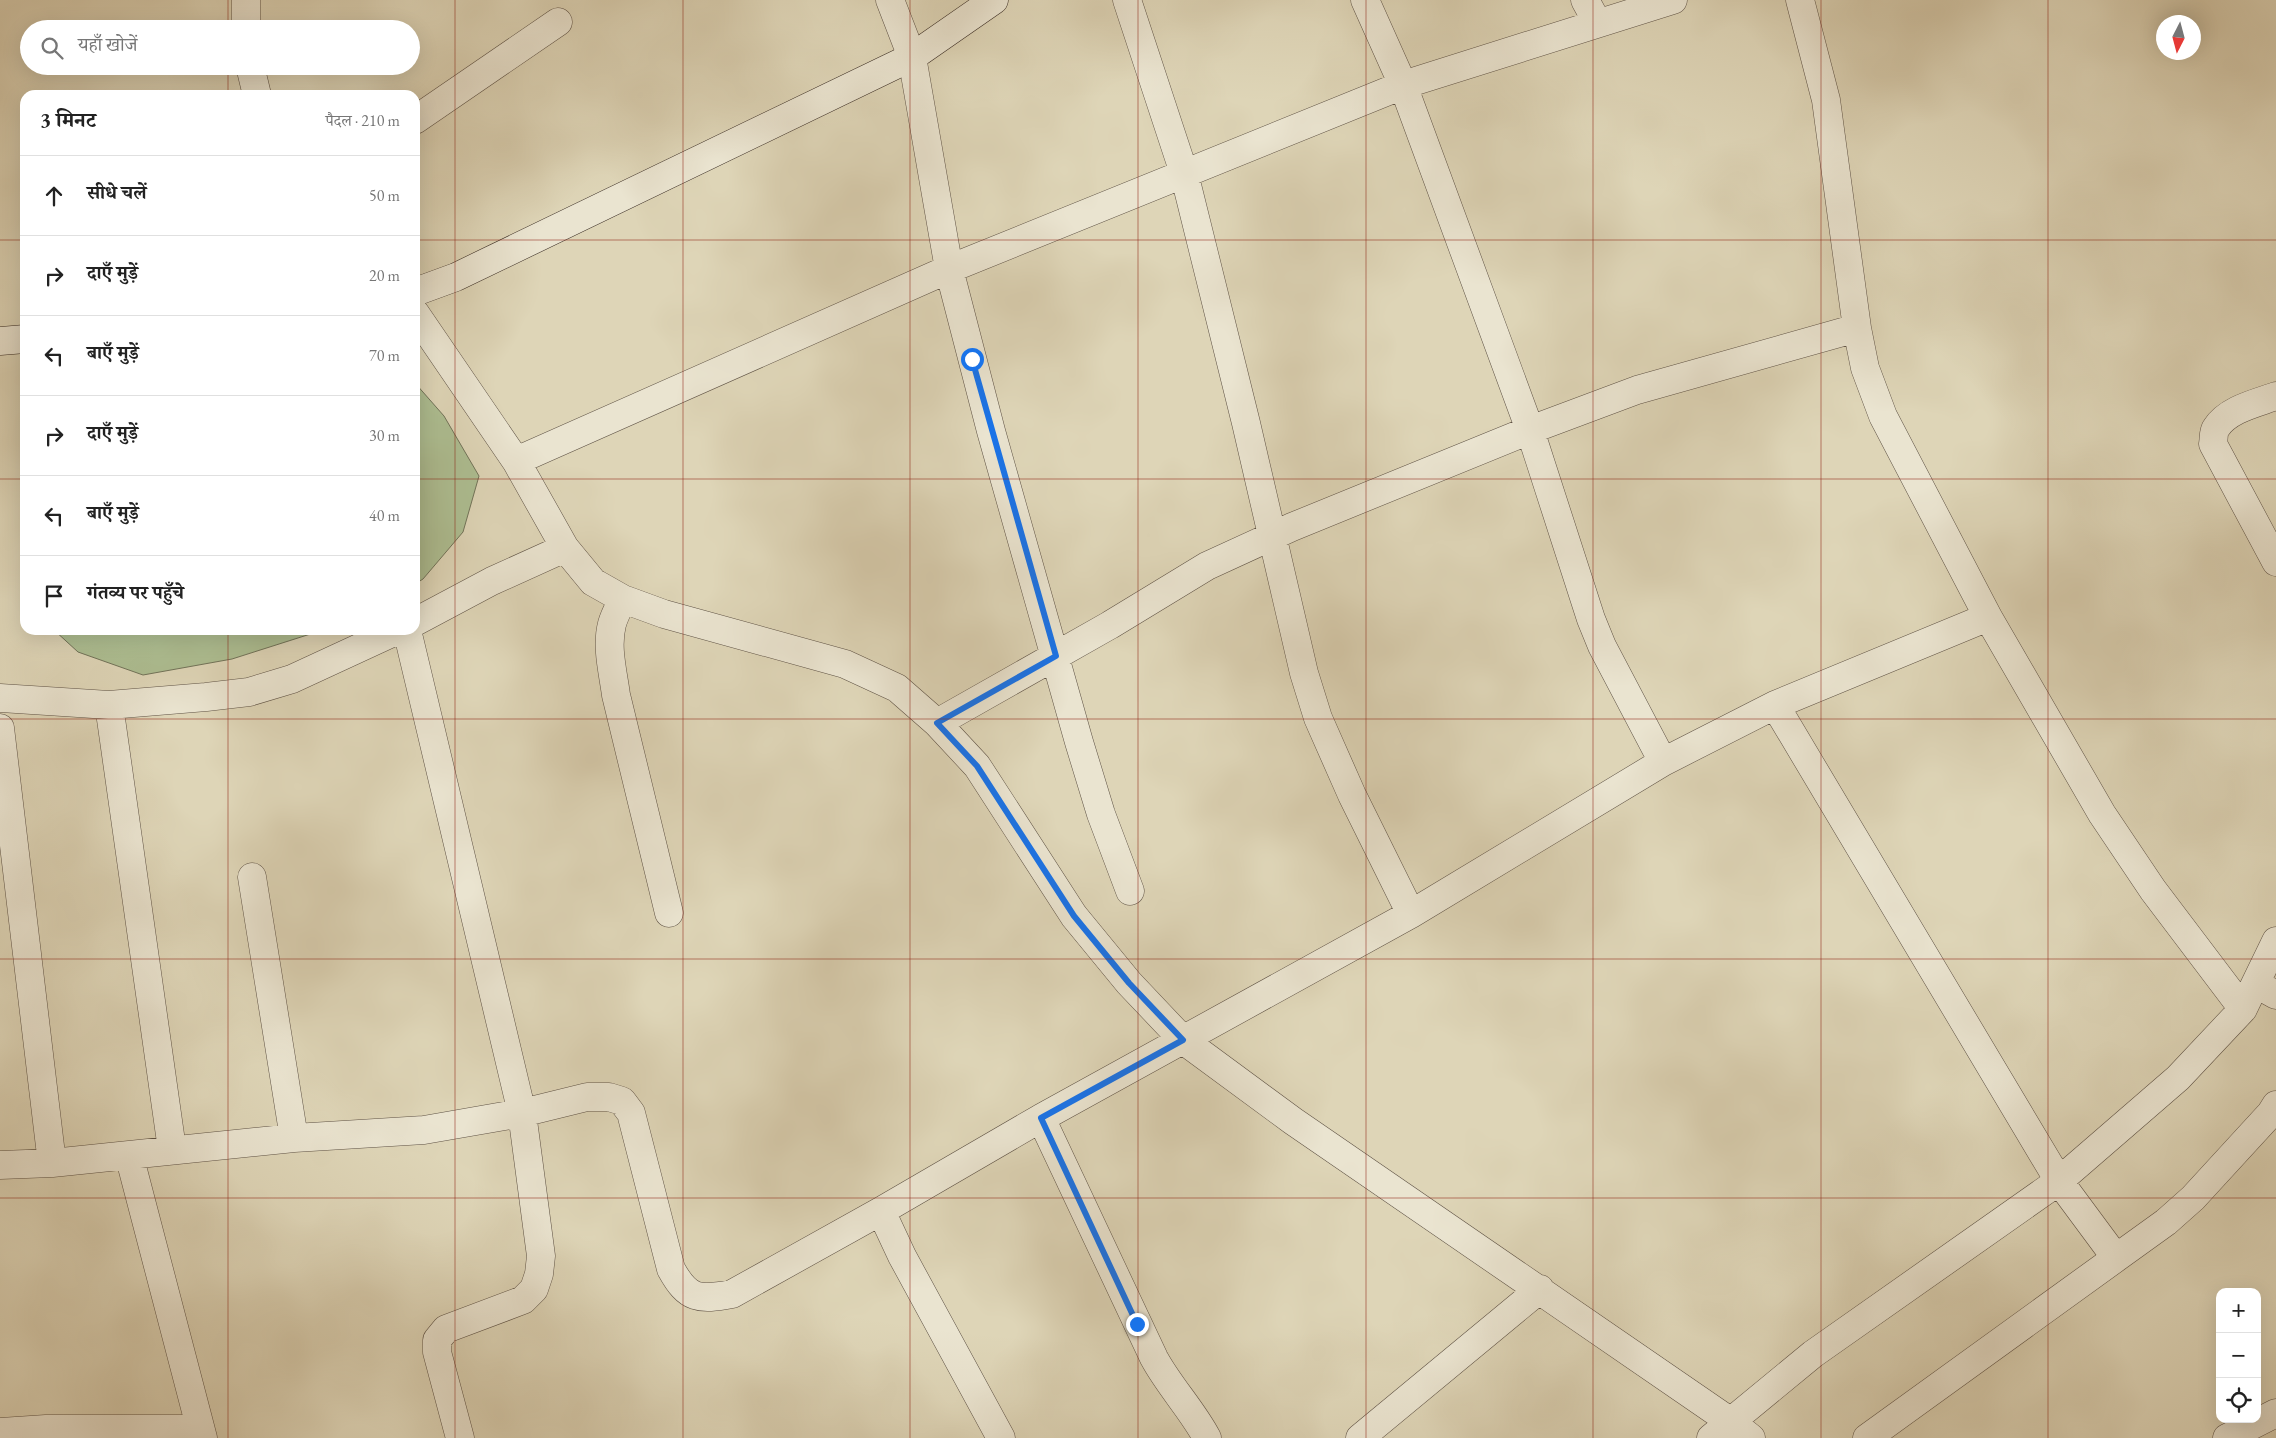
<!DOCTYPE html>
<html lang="hi">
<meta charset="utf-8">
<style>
body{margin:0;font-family:"EB Garamond","Noto Serif Devanagari",serif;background:#f6f6f6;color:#222}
.controls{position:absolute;right:15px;bottom:15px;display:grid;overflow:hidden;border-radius:10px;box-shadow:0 5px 20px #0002}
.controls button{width:45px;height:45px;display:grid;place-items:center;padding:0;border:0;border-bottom:1px solid #e0e0e0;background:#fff;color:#222;font:25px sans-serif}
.compass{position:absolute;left:2156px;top:15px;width:45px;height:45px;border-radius:50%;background:#fff;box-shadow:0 5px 20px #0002;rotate:186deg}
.stop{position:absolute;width:15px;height:15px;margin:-11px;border:4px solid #1a73e8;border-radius:50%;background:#fff}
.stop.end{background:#1a73e8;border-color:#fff;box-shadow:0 1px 5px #0008}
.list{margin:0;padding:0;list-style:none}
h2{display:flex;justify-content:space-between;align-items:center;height:65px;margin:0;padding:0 20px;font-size:21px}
h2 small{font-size:16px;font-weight:400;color:#767676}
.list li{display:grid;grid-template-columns:32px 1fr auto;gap:15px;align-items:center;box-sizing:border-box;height:80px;padding:0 20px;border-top:1px solid #e0e0e0}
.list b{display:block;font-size:19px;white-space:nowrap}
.list em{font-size:16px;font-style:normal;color:#767676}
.icon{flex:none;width:28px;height:28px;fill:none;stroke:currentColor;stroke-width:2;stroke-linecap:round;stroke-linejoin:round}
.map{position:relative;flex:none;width:2276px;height:1438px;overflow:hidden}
.search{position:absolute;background:#fff;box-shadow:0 5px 20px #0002;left:20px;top:20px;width:400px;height:55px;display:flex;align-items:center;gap:12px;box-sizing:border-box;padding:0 18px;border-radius:28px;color:#767676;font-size:19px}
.panel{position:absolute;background:#fff;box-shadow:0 5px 20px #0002;left:20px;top:90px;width:400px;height:545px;border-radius:15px}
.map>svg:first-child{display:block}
</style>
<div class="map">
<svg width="2276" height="1438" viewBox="0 0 2276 1438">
<rect width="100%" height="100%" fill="#ded5b7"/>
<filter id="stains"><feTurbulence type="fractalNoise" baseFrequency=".004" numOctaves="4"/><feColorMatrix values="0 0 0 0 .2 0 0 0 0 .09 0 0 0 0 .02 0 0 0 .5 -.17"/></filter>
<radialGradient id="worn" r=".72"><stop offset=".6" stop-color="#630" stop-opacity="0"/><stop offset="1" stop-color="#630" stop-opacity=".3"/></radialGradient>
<path fill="#adbe92" stroke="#717359" d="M 415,383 L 444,416 L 479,476 L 463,532 L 423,579 L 415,584 Z
M 54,630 L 323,630 L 232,659 L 143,675 L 78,652 Z"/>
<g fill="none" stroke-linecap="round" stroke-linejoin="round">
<defs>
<path id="street" d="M 890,0 L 912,57 L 949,269 L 991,431 L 1079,742 L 1101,814 L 1130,891
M 1127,0 L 1184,173 L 1246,423 L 1304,673 L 1318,718 L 1352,795 L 1411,914
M 1365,0 L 1403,85 L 1530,430 L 1591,619 L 1602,646 L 1663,762
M 1585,0 L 1597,22
M 1800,0 L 1826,100 L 1857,328 L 1865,368 L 1883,416 L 1988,617 L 2102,814 L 2153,890 L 2243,1009
M 246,29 L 246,0
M 250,66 L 257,95
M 415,120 L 558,22
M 415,313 L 516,461 L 565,548 L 593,582 L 623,599 L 664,614 L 845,664 L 897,688 L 937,723 L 977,766 L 1074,916 L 1129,983 L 1183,1040 L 1293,1121 L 1731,1422 L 1751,1438
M 2276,396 C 2257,403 2228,409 2216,428 C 2213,432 2214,439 2213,444 L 2276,562
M 516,461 L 949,269 L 1403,85 L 1673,0
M 623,599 C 619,607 614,616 612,624 C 606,647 613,672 616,695 L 669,913
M 415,622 L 492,581 L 565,548
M 407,630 L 522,1113 L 541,1256 L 539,1274 L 534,1289 L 523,1300 L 446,1329 L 437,1340 L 437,1352 L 460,1438
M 0,698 L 109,705 L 206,697 L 249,692 L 292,679 L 398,630
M 109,705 L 172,1149
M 1775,705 L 2059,1181 L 2116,1258 L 1867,1438
M 937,723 L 1110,625 L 1207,566 L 1292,527 L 1530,430 L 1637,390 L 1857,328
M 0,728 L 52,1163
M 252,877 L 294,1138
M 2256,984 L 2276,995
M 1041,1118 L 1154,1358 C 1169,1386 1193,1411 1207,1438
M 129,1155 L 203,1438
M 0,1165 L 52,1163 L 294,1138 L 424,1130 L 522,1113 L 587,1097 L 609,1097 L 622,1101 L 631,1113 L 671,1269 C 688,1300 699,1300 732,1294 L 881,1211 L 1041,1118 L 1411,914 L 1663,762 L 1775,705 L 1988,617
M 881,1211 L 902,1256 L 1001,1438
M 2116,1258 L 2166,1222 L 2193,1198 L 2271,1113 L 2276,1105
M 0,1432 L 46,1429 L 199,1429
M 1360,1438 L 1540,1289
M 1711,1438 L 1813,1354 L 2059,1181 L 2178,1078 L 2243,1009 L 2276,941
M 2227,1438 L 2276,1413"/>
<path id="secondary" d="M 415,292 L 456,277 L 912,57 L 994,0
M 0,341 L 25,339"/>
</defs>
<use href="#street" stroke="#5f5346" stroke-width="29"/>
<use href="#secondary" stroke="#352820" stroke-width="29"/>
<use href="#street" stroke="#eae4d0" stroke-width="28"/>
<use href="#secondary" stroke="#eae4d0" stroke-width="28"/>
</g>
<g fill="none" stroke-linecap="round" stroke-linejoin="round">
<path stroke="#1a73e8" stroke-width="6" d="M 972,359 L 1056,656 L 937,723 L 977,766 L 1074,916 L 1129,983 L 1183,1040 L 1041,1118 L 1137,1324"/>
</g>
<path fill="none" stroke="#8f2418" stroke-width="1" stroke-opacity="0.55" d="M 228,0 L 228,29M 455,0 L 455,1438M 683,0 L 683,1438M 910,0 L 910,1438M 1138,0 L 1138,1438M 1366,0 L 1366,1438M 1593,0 L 1593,1438M 1821,0 L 1821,1438M 2048,0 L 2048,1438M 228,66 L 228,95M 0,240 L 25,240M 415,240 L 2276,240M 0,479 L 25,479M 415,479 L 2276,479M 228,630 L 228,1438M 0,719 L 2276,719M 0,959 L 2276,959M 0,1198 L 2276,1198"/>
<rect width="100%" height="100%" filter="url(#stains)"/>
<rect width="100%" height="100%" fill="url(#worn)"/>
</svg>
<div class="controls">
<button>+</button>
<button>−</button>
<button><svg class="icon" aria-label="locate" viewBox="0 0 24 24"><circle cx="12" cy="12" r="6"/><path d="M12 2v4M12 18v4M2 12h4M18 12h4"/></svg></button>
</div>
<svg class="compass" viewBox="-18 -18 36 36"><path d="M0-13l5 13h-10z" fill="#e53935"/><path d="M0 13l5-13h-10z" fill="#767676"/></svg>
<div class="stop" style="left:972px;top:359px"></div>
<div class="stop end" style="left:1137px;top:1324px"></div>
<div class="search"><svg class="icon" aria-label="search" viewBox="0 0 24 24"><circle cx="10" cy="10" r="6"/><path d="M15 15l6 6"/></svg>यहाँ खोजें</div>
<section class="panel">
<h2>3 मिनट<small>पैदल · 210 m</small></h2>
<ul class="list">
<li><svg class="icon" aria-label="ahead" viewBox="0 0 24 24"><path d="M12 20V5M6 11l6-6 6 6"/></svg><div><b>सीधे चलें</b></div><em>50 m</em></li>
<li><svg class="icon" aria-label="right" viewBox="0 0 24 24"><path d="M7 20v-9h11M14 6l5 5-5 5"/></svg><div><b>दाएँ मुड़ें</b></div><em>20 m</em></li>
<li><svg class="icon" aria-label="left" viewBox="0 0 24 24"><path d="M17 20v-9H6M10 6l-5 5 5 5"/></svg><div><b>बाएँ मुड़ें</b></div><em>70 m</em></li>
<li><svg class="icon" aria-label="right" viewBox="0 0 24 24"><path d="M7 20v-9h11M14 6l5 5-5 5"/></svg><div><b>दाएँ मुड़ें</b></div><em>30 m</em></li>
<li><svg class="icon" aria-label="left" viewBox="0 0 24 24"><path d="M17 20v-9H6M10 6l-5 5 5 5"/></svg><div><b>बाएँ मुड़ें</b></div><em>40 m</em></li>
<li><svg class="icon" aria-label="arrive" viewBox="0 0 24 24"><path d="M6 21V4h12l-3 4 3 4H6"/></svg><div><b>गंतव्य पर पहुँचे</b></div></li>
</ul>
</section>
</div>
